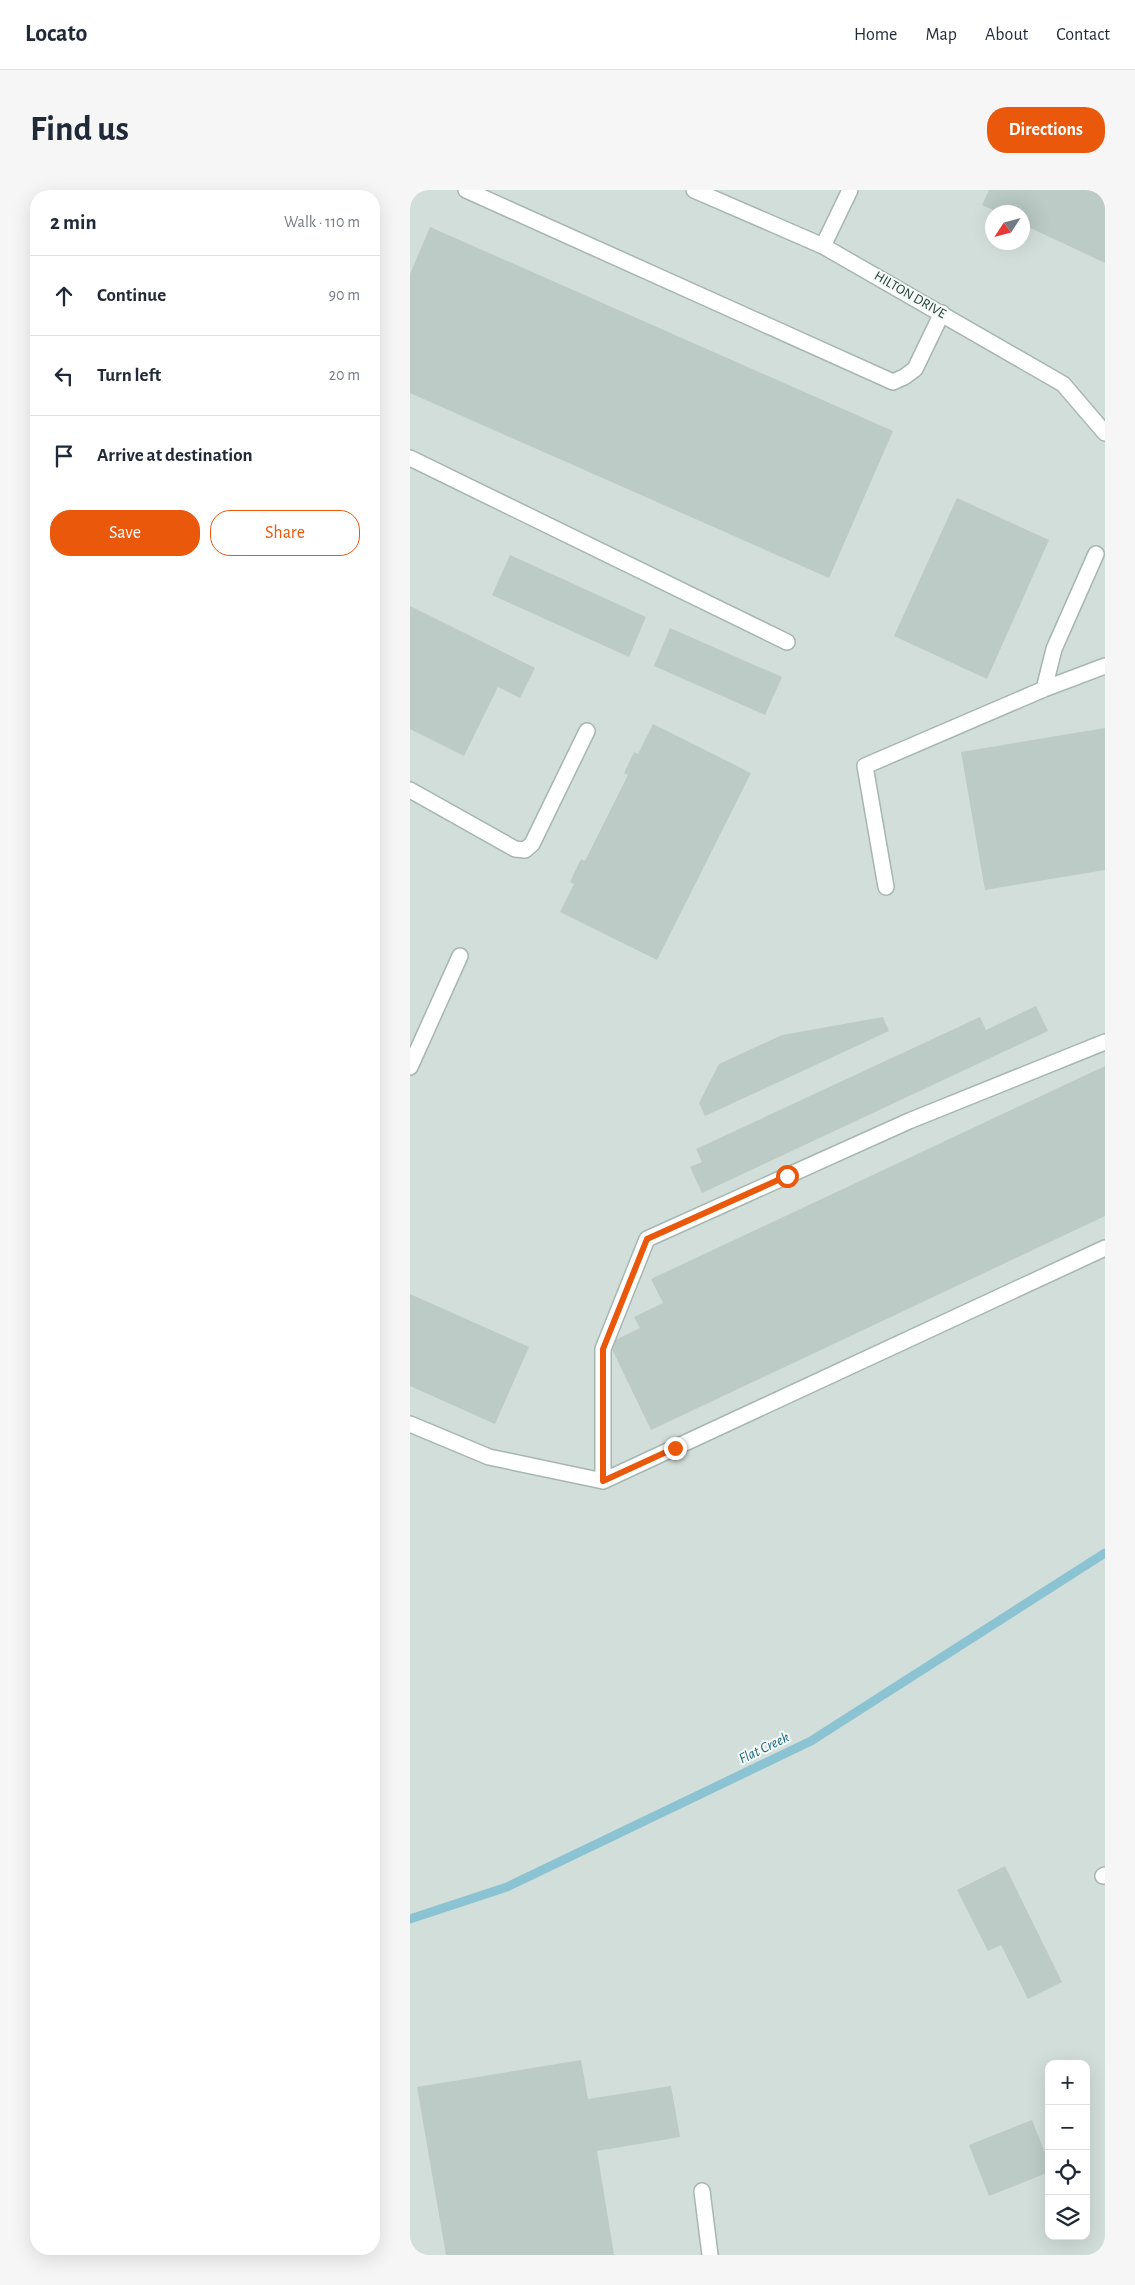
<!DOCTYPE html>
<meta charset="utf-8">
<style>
body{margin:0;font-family:"Alegreya Sans",sans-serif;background:#f6f6f7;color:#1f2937}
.controls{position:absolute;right:15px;bottom:15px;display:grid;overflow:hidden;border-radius:10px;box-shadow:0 5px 20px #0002}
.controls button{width:45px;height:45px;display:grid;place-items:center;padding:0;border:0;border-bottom:1px solid #e0e1e3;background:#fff;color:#1f2937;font:25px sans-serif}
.compass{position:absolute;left:575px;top:15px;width:45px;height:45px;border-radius:50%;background:#fff;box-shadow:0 5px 20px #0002;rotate:234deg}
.stop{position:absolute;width:15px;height:15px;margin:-11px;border:4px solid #ea580c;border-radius:50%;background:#fff}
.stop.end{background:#ea580c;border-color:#fff;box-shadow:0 1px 5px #0008}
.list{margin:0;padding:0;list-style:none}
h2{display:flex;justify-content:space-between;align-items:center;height:65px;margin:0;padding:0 20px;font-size:21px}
h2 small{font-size:16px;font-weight:400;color:#747a83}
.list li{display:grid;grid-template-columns:32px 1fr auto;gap:15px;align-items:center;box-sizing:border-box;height:80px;padding:0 20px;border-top:1px solid #e0e1e3}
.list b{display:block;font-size:19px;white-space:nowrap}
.list em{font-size:16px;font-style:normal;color:#747a83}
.actions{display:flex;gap:10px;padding:15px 20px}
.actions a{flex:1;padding:11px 0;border:1px solid #ea580c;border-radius:20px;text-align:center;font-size:18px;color:#ea580c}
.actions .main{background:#ea580c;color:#fff}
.icon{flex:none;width:28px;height:28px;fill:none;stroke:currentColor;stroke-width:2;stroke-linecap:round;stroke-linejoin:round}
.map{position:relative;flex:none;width:695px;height:2065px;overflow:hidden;border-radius:20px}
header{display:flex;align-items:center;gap:30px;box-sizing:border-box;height:70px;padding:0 25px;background:#fff;border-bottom:1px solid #e0e1e3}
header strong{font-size:24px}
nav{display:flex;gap:28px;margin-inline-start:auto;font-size:18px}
.intro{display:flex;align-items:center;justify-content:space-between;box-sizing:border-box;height:120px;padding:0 30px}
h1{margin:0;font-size:35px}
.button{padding:12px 22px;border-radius:20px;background:#ea580c;color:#fff;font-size:18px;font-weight:700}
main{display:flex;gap:30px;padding:0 30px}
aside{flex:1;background:#fff;border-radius:20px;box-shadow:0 5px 20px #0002}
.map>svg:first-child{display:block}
</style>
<header>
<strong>Locato</strong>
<nav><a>Home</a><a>Map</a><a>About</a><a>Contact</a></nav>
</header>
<div class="intro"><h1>Find us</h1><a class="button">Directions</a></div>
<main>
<aside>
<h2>2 min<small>Walk · 110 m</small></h2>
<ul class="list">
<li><svg class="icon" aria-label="ahead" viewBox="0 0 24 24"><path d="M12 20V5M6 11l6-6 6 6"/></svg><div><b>Continue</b></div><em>90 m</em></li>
<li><svg class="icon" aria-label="left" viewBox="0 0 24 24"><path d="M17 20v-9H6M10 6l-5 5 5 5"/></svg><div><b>Turn left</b></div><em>20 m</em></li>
<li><svg class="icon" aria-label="arrive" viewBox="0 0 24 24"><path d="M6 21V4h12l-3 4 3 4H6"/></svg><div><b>Arrive at destination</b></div></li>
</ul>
<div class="actions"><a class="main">Save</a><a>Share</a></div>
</aside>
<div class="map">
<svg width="695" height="2065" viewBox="0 0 695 2065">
<rect width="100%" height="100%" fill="#e4eeea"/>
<path fill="#d2ded9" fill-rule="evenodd" d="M 0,0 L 695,0 L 695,2065 L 0,2065 ZM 582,22 L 612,22 L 612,52 L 582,52 ZM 639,1874 L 676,1874 L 676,2046 L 639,2046 Z"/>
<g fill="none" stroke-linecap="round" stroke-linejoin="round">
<path stroke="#8bc3d3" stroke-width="9" d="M 0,1729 L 97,1697 L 401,1551 L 695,1363"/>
</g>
<path fill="#bccbc6" d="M 579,0 L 695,0 L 695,73 L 612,34 L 612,22 L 588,22 L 572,15 Z
M 20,37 L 483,241 L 419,388 L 0,203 L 0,84 Z
M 547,308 L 639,350 L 577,489 L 484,446 Z
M 100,365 L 236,427 L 219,467 L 82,405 Z
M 0,416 L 125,478 L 110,508 L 88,497 L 54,566 L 0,539 Z
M 260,438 L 372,487 L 355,525 L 244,476 Z
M 243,534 L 341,583 L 247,770 L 150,722 L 164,694 L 160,692 L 171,669 L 175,671 L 218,585 L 214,583 L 224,562 L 228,564 Z
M 695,538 L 695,680 L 575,700 L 551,562 Z
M 626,816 L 638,841 L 292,1003 L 280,977 L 292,972 L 286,959 L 570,827 L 576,840 Z
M 473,827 L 479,841 L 295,926 L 289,913 L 309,874 L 372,845 Z
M 695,876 L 695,1026 L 241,1240 L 199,1153 L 230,1138 L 224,1127 L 253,1113 L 241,1089 Z
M 0,1104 L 119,1157 L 85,1234 L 0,1196 Z
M 595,1676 L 652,1792 L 618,1809 L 591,1755 L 578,1761 L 547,1700 Z
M 171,1870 L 178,1909 L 261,1896 L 270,1947 L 187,1961 L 204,2065 L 36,2065 L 7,1897 Z
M 622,1930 L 639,1973 L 639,1982 L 579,2006 L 559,1955 Z"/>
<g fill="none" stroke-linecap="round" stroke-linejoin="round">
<defs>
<path id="lane" d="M 56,0 L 483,192 L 494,187 L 505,179 L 532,123
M 413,56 L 440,0
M 0,268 L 377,452
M 634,499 L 644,459 L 686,364
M 0,600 L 105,659 L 115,660 L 122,654 L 177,541
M 476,697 L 455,576 L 634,499 L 695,476
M 695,852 L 499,931 L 237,1049 L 193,1159 L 193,1291 L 695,1058
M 0,877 L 50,766
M 0,1234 L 79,1267 L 193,1291
M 693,1686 L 695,1685
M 292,2001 L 300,2065"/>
<path id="street" d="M 284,0 L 413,56 L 653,194 L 695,243"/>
</defs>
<use href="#lane" stroke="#a6b6b2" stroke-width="18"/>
<use href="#street" stroke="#a6b6b2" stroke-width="18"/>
<use href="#lane" stroke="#fff" stroke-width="15"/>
<use href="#street" stroke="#fff" stroke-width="15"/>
</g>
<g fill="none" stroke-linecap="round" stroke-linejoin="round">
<path stroke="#ea580c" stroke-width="6" d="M 265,1258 L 193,1291 L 193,1159 L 237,1049 L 377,986"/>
</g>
<g text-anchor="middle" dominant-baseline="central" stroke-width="4" stroke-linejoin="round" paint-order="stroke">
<g font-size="14" fill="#23403a" stroke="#f5faf7">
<text transform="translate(500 105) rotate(30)">HILTON DRIVE</text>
</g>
<g font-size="15" font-style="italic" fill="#1b677d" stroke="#f5faf7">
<text transform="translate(354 1558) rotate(-26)">Flat Creek</text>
</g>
</g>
</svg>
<div class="controls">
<button>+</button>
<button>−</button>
<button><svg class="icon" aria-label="locate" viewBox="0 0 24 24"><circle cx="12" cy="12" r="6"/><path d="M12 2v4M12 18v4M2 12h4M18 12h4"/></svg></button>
<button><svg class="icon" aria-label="layers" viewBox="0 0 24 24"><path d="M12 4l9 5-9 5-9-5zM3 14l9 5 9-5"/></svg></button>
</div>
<svg class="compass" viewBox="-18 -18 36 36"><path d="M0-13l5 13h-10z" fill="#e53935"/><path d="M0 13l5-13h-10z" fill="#747a83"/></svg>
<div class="stop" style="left:377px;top:986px"></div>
<div class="stop end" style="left:265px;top:1258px"></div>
</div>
</main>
